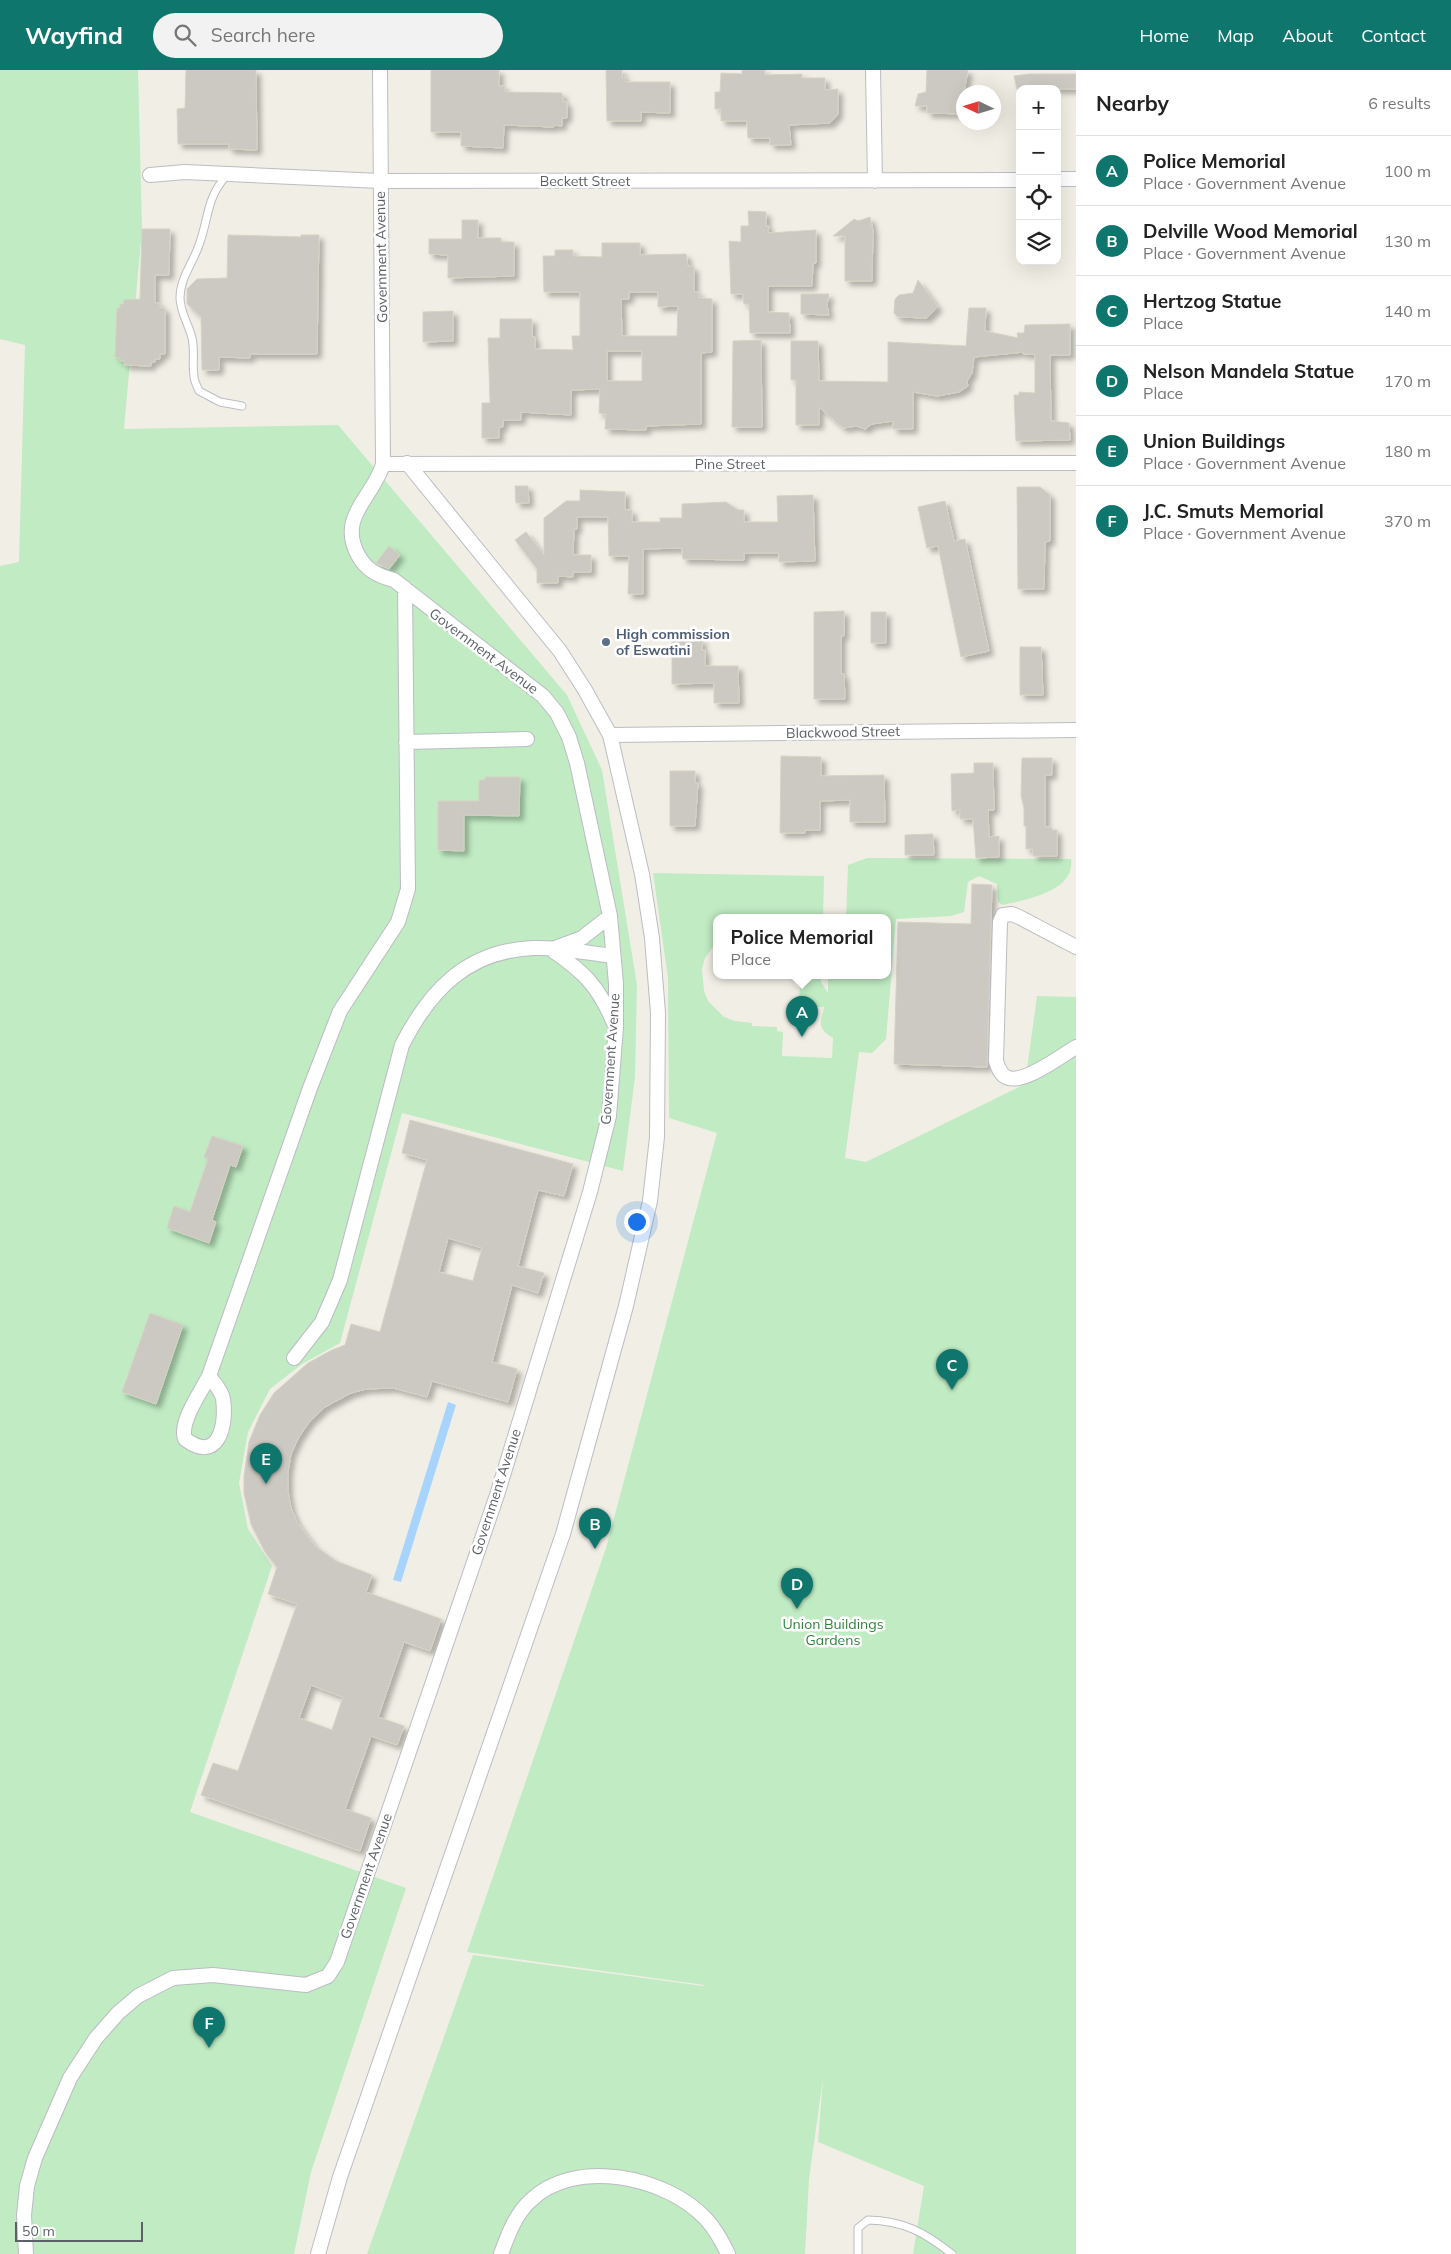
<!DOCTYPE html>
<meta charset="utf-8">
<style>
body{margin:0;font-family:Mulish,sans-serif;background:#f2f2f2;color:#222}
.controls{position:absolute;right:15px;top:15px;display:grid;overflow:hidden;border-radius:10px;box-shadow:0 5px 20px #0002}
.controls button{width:45px;height:45px;display:grid;place-items:center;padding:0;border:0;border-bottom:1px solid #e0e0e0;background:#fff;color:#222;font:25px sans-serif}
.compass{position:absolute;left:956px;top:15px;width:45px;height:45px;border-radius:50%;background:#fff;box-shadow:0 5px 20px #0002;rotate:274deg}
.scale{position:absolute;left:15px;bottom:12px;width:128px;box-sizing:border-box;padding-left:5px;border:2px solid #5d6167;border-top:0;font-size:14px;line-height:18px;white-space:nowrap;color:#5d6167;-webkit-text-stroke:4px #fff;paint-order:stroke}
.you{position:absolute;left:636px;top:1151px;width:18px;height:18px;margin:-12px;border:4px solid #fff;border-radius:50%;background:#1a73e8;box-shadow:0 0 0 8px #1a73e833}
.badge{display:grid;place-items:center;width:32px;height:32px;border-radius:50%;background:#0f766e;color:#fff;font-size:16px;font-weight:700}
.pin{position:absolute;translate:-50% -41px;filter:drop-shadow(0 1px 2px #0008)}
.pin::after{content:'';position:absolute;top:26px;width:18px;height:15px;background:inherit;clip-path:polygon(0 0,100% 0,50% 100%)}
.popup{position:absolute;left:713px;top:844px;width:178px;height:65px;box-sizing:border-box;display:grid;place-content:center;border-radius:10px;background:#fff;filter:drop-shadow(0 1px 4px #0005);font-size:16px;white-space:nowrap;color:#767676}
.popup b{font-size:19px;color:#222}
.popup::after{content:'';position:absolute;left:50%;top:100%;margin-left:-10px;border:10px solid transparent;border-top-color:#fff}
.list{margin:0;padding:0;list-style:none}
h2{display:flex;justify-content:space-between;align-items:center;height:65px;margin:0;padding:0 20px;font-size:21px}
h2 small{font-size:16px;font-weight:400;color:#767676}
.list li{display:grid;grid-template-columns:32px 1fr auto;gap:15px;align-items:center;box-sizing:border-box;height:70px;padding:0 20px;border-top:1px solid #e0e0e0}
.list b{display:block;font-size:19px;white-space:nowrap}
.list p{margin:0;font-size:16px;white-space:nowrap;color:#767676}
.list em{font-size:16px;font-style:normal;color:#767676}
.icon{flex:none;width:28px;height:28px;fill:none;stroke:currentColor;stroke-width:2;stroke-linecap:round;stroke-linejoin:round}
.map{position:relative;flex:none;width:1076px;height:2184px;overflow:hidden}
header{display:flex;align-items:center;gap:30px;box-sizing:border-box;height:70px;padding:0 25px;background:#0f766e;color:#fff}
header strong{font-size:24px}
nav{display:flex;gap:28px;margin-inline-start:auto;font-size:18px}
.search{width:350px;height:45px;background:#f2f2f2;display:flex;align-items:center;gap:12px;box-sizing:border-box;padding:0 18px;border-radius:28px;color:#767676;font-size:19px}
main{display:flex}
aside{flex:1;background:#fff}
.map>svg:first-child{display:block}
</style>
<header>
<strong>Wayfind</strong>
<div class="search"><svg class="icon" aria-label="search" viewBox="0 0 24 24"><circle cx="10" cy="10" r="6"/><path d="M15 15l6 6"/></svg>Search here</div>
<nav><a>Home</a><a>Map</a><a>About</a><a>Contact</a></nav>
</header>
<main>
<div class="map">
<svg width="1076" height="2184" viewBox="0 0 1076 2184">
<defs>
<filter id="shadow"><feDropShadow dx="4.5" dy="4.5" stdDeviation="2.5" flood-color="#0004"/></filter>
</defs>
<rect width="100%" height="100%" fill="#f1efe5"/>
<path fill="#c0ebc3" d="M 0,0 L 138,0 L 142,159 L 124,359 L 338,355 L 567,625 L 602,700 L 637,915 L 635,1007 L 623,1101 L 402,1043 L 340,1273 L 302,1294 L 270,1319 L 248,1362 L 239,1413 L 248,1459 L 272,1496 L 190,1742 L 406,1818 L 311,2102 L 294,2184 L 0,2184 L 0,496 L 19,492 L 25,275 L 0,269 Z
M 867,788 L 1071,789 C 1076,822 1024,830 1003,835 L 998,832 L 997,814 L 979,806 L 968,812 L 964,842 L 951,846 L 896,849 L 886,969 L 872,983 L 859,982 L 845,1088 L 866,1092 L 1025,1014 L 1037,926 L 1076,927 L 1076,2184 L 913,2184 L 924,2116 L 818,2072 L 823,2008 L 809,2109 L 805,2184 L 367,2184 L 473,1885 L 703,1916 L 704,1915 L 467,1882 L 606,1478 L 717,1063 L 669,1048 L 668,908 L 653,803 L 824,806 L 823,848 L 717,848 L 717,871 L 705,888 L 702,899 L 704,921 L 708,931 L 724,947 L 735,951 L 752,953 L 752,956 L 777,957 L 777,961 L 783,962 L 782,986 L 832,988 L 833,968 C 817,958 820,954 824,937 L 799,936 L 800,906 L 821,906 L 821,912 L 828,923 L 828,906 L 887,906 L 887,848 L 846,848 L 848,795 Z"/>
<path fill="#a7d3ff" d="M 448,1332 L 456,1335 L 401,1512 L 393,1510 Z"/>
<path fill="#ccc9c2" stroke="#d6d2c3" fill-rule="evenodd" filter="url(#shadow)" d="M 186,0 L 256,0 L 257,80 L 229,79 L 229,74 L 178,74 L 177,39 L 185,38 Z
M 431,0 L 499,0 L 499,16 L 505,16 L 505,22 L 562,23 L 563,32 L 567,32 L 567,48 L 562,48 L 562,56 L 554,55 L 554,57 L 504,55 L 503,78 L 461,76 L 461,62 L 431,62 Z
M 606,0 L 622,0 L 622,8 L 626,7 L 625,12 L 670,12 L 670,43 L 641,42 L 641,51 L 607,51 Z
M 742,0 L 765,0 L 765,5 L 802,4 L 802,8 L 825,8 L 825,20 L 838,19 L 838,44 L 830,53 L 789,55 L 791,75 L 770,75 L 770,68 L 748,68 L 747,51 L 721,51 L 721,39 L 715,39 L 715,22 L 720,22 L 721,3 L 742,4 Z
M 927,0 L 968,0 L 964,22 L 964,44 L 927,43 L 927,36 L 915,36 L 918,24 L 926,22 Z
M 1029,4 L 1076,4 L 1076,19 L 1017,19 L 1014,6 Z
M 748,141 L 766,142 L 766,156 L 769,156 L 768,163 L 816,160 L 816,193 L 813,193 L 812,216 L 768,216 L 768,242 L 789,243 L 790,263 L 750,263 L 749,234 L 744,234 L 743,224 L 731,224 L 729,171 L 741,172 L 741,156 L 749,156 Z
M 870,147 L 873,161 L 872,211 L 845,211 L 845,166 L 833,166 L 854,149 L 858,151 Z
M 462,150 L 478,150 L 478,168 L 501,168 L 501,172 L 514,172 L 514,206 L 448,208 L 448,185 L 429,184 L 429,169 L 462,169 Z
M 142,159 L 170,159 L 169,205 L 155,205 L 155,233 L 160,233 L 160,238 L 165,238 L 165,284 L 160,284 L 160,289 L 155,289 L 155,292 L 151,292 L 151,296 L 124,295 L 125,291 L 120,291 L 120,288 L 115,287 L 117,238 L 120,238 L 120,234 L 124,234 L 123,230 L 140,229 Z
M 228,165 L 301,167 L 301,165 L 319,165 L 317,284 L 250,284 L 250,288 L 219,287 L 219,300 L 202,300 L 201,247 L 187,234 L 187,219 L 197,209 L 227,208 Z
M 602,173 L 640,173 L 640,185 L 686,184 L 688,196 L 694,197 L 694,222 L 699,222 L 699,228 L 712,229 L 712,282 L 701,283 L 701,354 L 646,356 L 646,360 L 605,359 L 606,344 L 599,343 L 600,319 L 571,320 L 571,345 L 521,342 L 521,350 L 503,350 L 503,357 L 499,357 L 499,368 L 482,368 L 482,333 L 490,333 L 488,268 L 500,268 L 500,249 L 532,249 L 532,267 L 535,267 L 535,279 L 573,280 L 572,266 L 580,266 L 580,222 L 544,222 L 543,186 L 555,186 L 555,180 L 573,180 L 573,186 L 602,187 ZM 629,222 L 658,222 L 658,237 L 678,236 L 677,266 L 622,266 L 621,229 L 629,229 ZM 607,281 L 642,281 L 642,311 L 607,311 Z
M 918,210 L 938,237 L 927,248 L 898,247 L 894,243 L 895,229 L 899,225 L 913,223 Z
M 801,224 L 829,224 L 827,235 L 829,245 L 801,244 Z
M 969,238 L 986,238 L 985,261 L 1018,268 L 1017,263 L 1024,263 L 1025,255 L 1070,254 L 1070,285 L 1050,285 L 1051,351 L 1069,353 L 1070,370 L 1016,371 L 1014,325 L 1019,325 L 1019,322 L 1035,323 L 1035,284 L 1023,284 L 1024,282 L 974,287 L 972,303 L 967,311 L 968,316 L 959,322 L 937,326 L 913,322 L 913,359 L 893,359 L 893,351 L 872,354 L 865,359 L 856,356 L 843,358 L 819,337 L 819,355 L 796,355 L 796,310 L 791,310 L 791,271 L 818,271 L 819,311 L 888,312 L 888,272 L 966,276 Z
M 453,241 L 453,271 L 423,272 L 423,242 Z
M 761,270 L 762,357 L 732,357 L 733,271 Z
M 515,416 L 528,416 L 529,433 L 516,433 Z
M 1017,417 L 1040,417 L 1050,425 L 1050,471 L 1045,472 L 1044,519 L 1018,519 Z
M 580,420 L 625,422 L 625,440 L 632,440 L 632,452 L 660,452 L 660,448 L 682,448 L 682,434 L 726,432 L 738,440 L 744,440 L 744,452 L 778,452 L 777,426 L 813,425 L 815,491 L 779,492 L 779,483 L 744,483 L 744,490 L 683,489 L 682,478 L 643,479 L 643,524 L 628,524 L 629,486 L 609,486 L 608,447 L 577,447 L 577,459 L 574,459 L 573,485 L 591,485 L 591,502 L 573,502 L 573,507 L 558,506 L 558,513 L 537,513 L 537,499 L 515,470 L 526,462 L 544,485 L 544,448 L 566,431 L 580,431 Z
M 945,431 L 954,471 L 965,469 L 989,581 L 961,587 L 938,476 L 927,478 L 918,437 Z
M 389,476 L 400,485 L 389,499 L 376,493 Z
M 844,541 L 844,566 L 841,566 L 841,604 L 844,604 L 845,629 L 814,629 L 814,542 Z
M 871,542 L 886,542 L 886,573 L 871,573 Z
M 702,569 L 702,580 L 705,580 L 705,596 L 738,596 L 739,633 L 714,633 L 714,613 L 672,614 L 672,570 Z
M 1020,577 L 1041,577 L 1043,625 L 1020,625 Z
M 781,686 L 821,687 L 821,706 L 884,705 L 885,752 L 850,752 L 850,730 L 820,731 L 820,760 L 805,760 L 805,763 L 780,763 Z
M 1022,688 L 1052,688 L 1052,705 L 1045,705 L 1045,757 L 1051,757 L 1052,760 L 1057,760 L 1057,786 L 1033,786 L 1033,779 L 1026,779 L 1026,756 L 1024,756 L 1024,738 L 1021,725 Z
M 974,693 L 993,693 L 994,740 L 988,740 L 989,767 L 999,766 L 999,787 L 976,788 L 973,749 L 960,749 L 960,740 L 952,741 L 951,704 L 974,703 Z
M 670,701 L 695,701 L 695,713 L 698,713 L 695,756 L 670,756 Z
M 485,707 L 520,707 L 519,746 L 464,745 L 464,781 L 438,780 L 438,731 L 479,731 L 479,710 L 485,710 Z
M 933,764 L 934,785 L 905,785 L 905,765 Z
M 972,814 L 992,815 L 987,997 L 894,994 L 898,852 L 971,854 Z
M 410,1050 L 573,1094 L 564,1126 L 538,1120 L 518,1196 L 544,1203 L 538,1223 L 512,1215 L 492,1292 L 517,1299 L 508,1332 L 432,1311 L 427,1327 L 393,1318 L 366,1319 L 351,1323 L 325,1337 L 310,1351 L 299,1367 L 291,1384 L 288,1402 L 288,1421 L 291,1438 L 297,1452 L 315,1476 L 336,1491 L 372,1505 L 366,1522 L 441,1549 L 430,1581 L 404,1572 L 378,1647 L 404,1656 L 397,1675 L 371,1666 L 345,1739 L 371,1748 L 360,1781 L 201,1725 L 213,1693 L 238,1701 L 297,1534 L 268,1524 L 277,1497 L 265,1482 L 251,1454 L 244,1423 L 244,1406 L 249,1372 L 260,1345 L 274,1323 L 308,1293 L 332,1280 L 345,1275 L 351,1254 L 380,1262 L 427,1090 L 402,1083 ZM 448,1168 L 482,1178 L 473,1211 L 439,1202 ZM 311,1615 L 343,1627 L 332,1660 L 299,1648 Z
M 212,1066 L 243,1076 L 236,1097 L 230,1095 L 212,1150 L 216,1152 L 209,1173 L 167,1158 L 174,1136 L 190,1142 L 208,1089 L 204,1087 Z
M 150,1243 L 183,1255 L 156,1334 L 122,1322 Z"/>
<g fill="none" stroke-linecap="round" stroke-linejoin="round">
<defs>
<path id="lane" d="M 227,105 C 206,128 209,148 199,175 C 193,193 180,208 180,228 C 180,242 189,255 192,268 C 195,281 192,294 194,306 C 194,311 197,316 199,321 L 220,332 L 242,336
M 858,2184 L 858,2158 L 868,2150 C 904,2151 924,2162 952,2184"/>
<path id="street" d="M 873,0 L 875,111
M 150,105 L 185,102 L 380,111 L 1020,110
M 1057,109 L 1076,109
M 383,394 L 1076,393
M 610,665 L 1076,660
M 406,672 L 527,669
M 1076,877 L 1019,847 L 1012,844 L 1003,845 L 1000,852 L 996,991 C 998,997 1000,1004 1006,1007 C 1022,1016 1061,986 1076,977
M 555,878 L 582,868 L 610,846
M 552,880 C 584,902 598,916 613,951
M 294,1288 L 322,1252 L 340,1210 L 402,975 C 430,920 467,881 533,878 C 559,877 587,883 613,886
M 209,1306 C 214,1313 222,1321 223,1329 C 227,1356 218,1394 185,1369 C 179,1352 201,1322 209,1306 L 310,1018 L 340,941 L 398,852 L 408,819 L 405,518
M 26,2184 L 24,2145 L 27,2116 L 35,2088 L 70,2008 L 96,1968 L 118,1943 L 138,1926 L 173,1908 L 213,1905 L 306,1915 L 328,1906 L 337,1892 L 497,1425 L 590,1122 L 609,1046 L 616,957 L 616,914 L 610,846 L 577,693 L 569,667 L 557,643 L 543,626 L 394,510 C 378,506 366,500 358,485 C 337,446 374,427 383,394 L 380,0
M 318,2184 L 340,2107 L 563,1464 L 626,1236 L 650,1131 L 657,1067 L 658,943 L 652,868 L 642,804 L 610,665 L 585,620 L 560,581 L 407,393
M 501,2184 C 508,2165 515,2145 530,2131 C 574,2087 666,2106 706,2149 C 716,2160 722,2171 728,2184"/>
</defs>
<use href="#lane" stroke="#babdc2" stroke-width="9"/>
<use href="#street" stroke="#babdc2" stroke-width="16"/>
<use href="#lane" stroke="#fff" stroke-width="7"/>
<use href="#street" stroke="#fff" stroke-width="14"/>
</g>
<circle fill="#5c6f8a" stroke="#fff" stroke-width="2" cx="606" cy="572" r="5"/>
<g text-anchor="middle" dominant-baseline="central" stroke-width="5" stroke-linejoin="round" paint-order="stroke">
<g font-size="14" fill="#5d6167" stroke="#fff">
<text x="585" y="111">Beckett Street</text>
<text transform="translate(381 187) rotate(-91)">Government Avenue</text>
<text x="730" y="394">Pine Street</text>
<text transform="translate(484 581) rotate(37)">Government Avenue</text>
<text transform="translate(843 662) rotate(-1)">Blackwood Street</text>
<text transform="translate(610 989) rotate(-86)">Government Avenue</text>
<text transform="translate(496 1422) rotate(-72)">Government Avenue</text>
<text transform="translate(366 1806) rotate(-71)">Government Avenue</text>
</g>
<g font-size="14" font-weight="bold" fill="#4e5e75" stroke="#fff" text-anchor="start">
<text x="616" y="564">High commission<tspan x="616" dy="16">of Eswatini</tspan></text>
</g>
<g font-size="14" fill="#2c8737" stroke="#fff">
<text x="833" y="1554">Union Buildings<tspan x="833" dy="16">Gardens</tspan></text>
</g>
</g>
</svg>
<div class="controls">
<button>+</button>
<button>−</button>
<button><svg class="icon" aria-label="locate" viewBox="0 0 24 24"><circle cx="12" cy="12" r="6"/><path d="M12 2v4M12 18v4M2 12h4M18 12h4"/></svg></button>
<button><svg class="icon" aria-label="layers" viewBox="0 0 24 24"><path d="M12 4l9 5-9 5-9-5zM3 14l9 5 9-5"/></svg></button>
</div>
<svg class="compass" viewBox="-18 -18 36 36"><path d="M0-13l5 13h-10z" fill="#e53935"/><path d="M0 13l5-13h-10z" fill="#767676"/></svg>
<div class="scale">50 m</div>
<div class="you"></div>
<div class="pin badge" style="left:802px;top:967px">A</div>
<div class="popup"><b>Police Memorial</b>Place</div>
<div class="pin badge" style="left:595px;top:1479px">B</div>
<div class="pin badge" style="left:952px;top:1320px">C</div>
<div class="pin badge" style="left:797px;top:1539px">D</div>
<div class="pin badge" style="left:266px;top:1414px">E</div>
<div class="pin badge" style="left:209px;top:1978px">F</div>
</div>
<aside>
<h2>Nearby<small>6 results</small></h2>
<ul class="list">
<li><span class="badge">A</span><div><b>Police Memorial</b><p>Place · Government Avenue</p></div><em>100 m</em></li>
<li><span class="badge">B</span><div><b>Delville Wood Memorial</b><p>Place · Government Avenue</p></div><em>130 m</em></li>
<li><span class="badge">C</span><div><b>Hertzog Statue</b><p>Place</p></div><em>140 m</em></li>
<li><span class="badge">D</span><div><b>Nelson Mandela Statue</b><p>Place</p></div><em>170 m</em></li>
<li><span class="badge">E</span><div><b>Union Buildings</b><p>Place · Government Avenue</p></div><em>180 m</em></li>
<li><span class="badge">F</span><div><b>J.C. Smuts Memorial</b><p>Place · Government Avenue</p></div><em>370 m</em></li>
</ul>
</aside>
</main>
